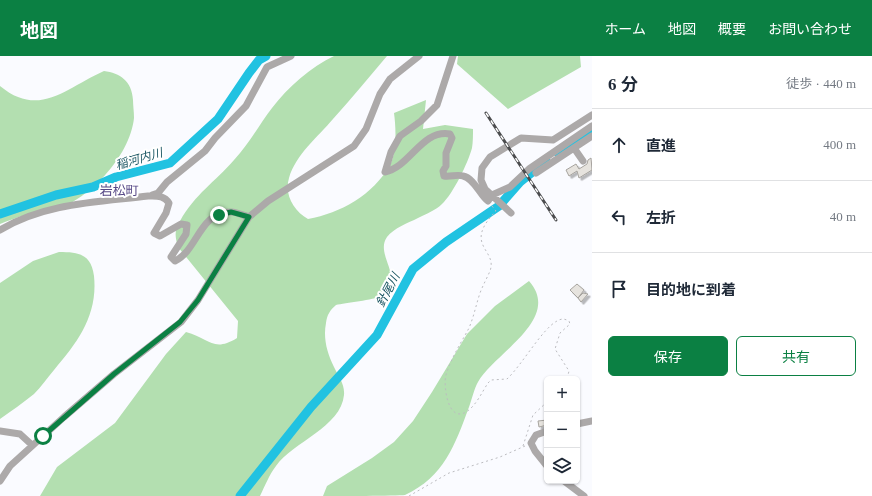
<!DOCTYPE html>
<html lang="ja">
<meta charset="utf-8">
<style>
body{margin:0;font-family:"Times New Roman","Noto Sans JP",serif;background:#f6f6f7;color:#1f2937}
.controls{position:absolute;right:12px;bottom:12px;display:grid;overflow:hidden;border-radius:6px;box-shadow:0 1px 3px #0004}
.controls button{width:36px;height:36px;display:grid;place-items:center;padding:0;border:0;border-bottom:1px solid #e0e1e3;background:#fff;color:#1f2937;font:20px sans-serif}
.stop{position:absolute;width:12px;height:12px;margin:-9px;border:3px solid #0b8043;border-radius:50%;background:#fff}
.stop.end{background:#0b8043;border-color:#fff;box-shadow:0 1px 4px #0008}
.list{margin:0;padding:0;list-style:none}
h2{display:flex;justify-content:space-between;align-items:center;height:52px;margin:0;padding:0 16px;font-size:17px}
h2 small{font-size:13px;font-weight:400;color:#747a83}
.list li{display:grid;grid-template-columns:26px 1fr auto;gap:12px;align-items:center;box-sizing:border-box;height:72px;padding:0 16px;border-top:1px solid #e0e1e3}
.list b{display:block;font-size:15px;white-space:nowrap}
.list em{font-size:13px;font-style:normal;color:#747a83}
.actions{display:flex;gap:8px;padding:12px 16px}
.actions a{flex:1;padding:9px 0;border:1px solid #0b8043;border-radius:6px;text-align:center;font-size:14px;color:#0b8043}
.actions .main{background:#0b8043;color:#fff}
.icon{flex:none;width:22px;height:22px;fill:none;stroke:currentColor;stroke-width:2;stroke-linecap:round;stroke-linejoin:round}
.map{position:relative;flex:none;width:592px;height:440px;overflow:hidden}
header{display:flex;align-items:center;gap:24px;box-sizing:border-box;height:56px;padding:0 20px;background:#0b8043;color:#fff}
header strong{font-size:19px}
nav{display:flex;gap:22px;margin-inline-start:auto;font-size:14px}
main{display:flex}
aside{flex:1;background:#fff}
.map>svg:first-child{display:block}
</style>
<header>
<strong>地図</strong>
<nav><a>ホーム</a><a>地図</a><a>概要</a><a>お問い合わせ</a></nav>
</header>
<main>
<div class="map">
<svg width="592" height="440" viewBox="0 0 592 440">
<defs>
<filter id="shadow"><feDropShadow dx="2.5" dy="2.5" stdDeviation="0" flood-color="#0004"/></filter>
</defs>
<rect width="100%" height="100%" fill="#fafbff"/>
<path fill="#b3dfb0" d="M 334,0 L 387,0 C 369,21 351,43 333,63 C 318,81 296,98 289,122 C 284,139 294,155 308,163 C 341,157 373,139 390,109 C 397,96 396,71 394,57 L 426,44 L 423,73 L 445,69 L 473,73 C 473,79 473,86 472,92 C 468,107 453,138 442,148 C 436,154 426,158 418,162 C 408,167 394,172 387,181 C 374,199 407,223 381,240 C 374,244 345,247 336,249 C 330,254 327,259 326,267 C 323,282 327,297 334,311 C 338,320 345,328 344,339 C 341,371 293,386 276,410 C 269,419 265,430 260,440 L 40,440 L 57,411 L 115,367 L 166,298 L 186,276 C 209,282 213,297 237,282 L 238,265 L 178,191 C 175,181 174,174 180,165 C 195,138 215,126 234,104 C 249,88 259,69 272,52 C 288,31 311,11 334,0 Z
M 458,0 L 580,0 L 581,11 L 508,53 L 457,8 Z
M 104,15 C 120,17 132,25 133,44 C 133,49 134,56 134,62 C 130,101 87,146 50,156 C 42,158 34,158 26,159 C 17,161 8,165 0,168 L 0,30 C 40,63 67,31 104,15 Z
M 59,196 C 79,196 91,198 94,220 C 98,259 78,286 54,314 C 47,322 41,331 34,338 C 23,347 11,355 0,363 L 0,227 L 33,205 Z
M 529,225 C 563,263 493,298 478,326 C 474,333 472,343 469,351 C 455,389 444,421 405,439 C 397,440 336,440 323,440 L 327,430 L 372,402 L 394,386 L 413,365 L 432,336 L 467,278 L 495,250 Z"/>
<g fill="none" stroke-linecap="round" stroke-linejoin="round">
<path stroke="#21c2e1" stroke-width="9" d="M 558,97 L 592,76
M 0,158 L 56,139 L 93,131 L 116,121 L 170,107 L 218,63 L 249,17 L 259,4 L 266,0
M 240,440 L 311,351 L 377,279 L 413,213 L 446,186 L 499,150 L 520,126 L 546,105"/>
</g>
<path fill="#e6e3de" stroke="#a6a39e" filter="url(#shadow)" d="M 591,102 L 592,114 L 579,122 L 577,115 L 569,120 L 566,114 L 576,108 L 579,113 L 587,108 L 588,104 Z
M 577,228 L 584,234 L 578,242 L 570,234 Z
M 583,237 L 588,238 L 581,246 L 578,242 Z
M 547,364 L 547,369 L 539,371 L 538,365 Z"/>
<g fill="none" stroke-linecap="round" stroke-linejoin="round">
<path stroke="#bcbcc0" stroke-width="1" stroke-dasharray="2 3" stroke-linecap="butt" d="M 492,150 L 496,155 C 462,190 498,193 490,215 C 487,222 483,229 480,237 C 476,249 474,260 469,272 C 461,287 451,302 446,319 C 443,330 448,367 466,356 C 476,350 482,336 488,327 L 491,324 L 507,323 C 522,309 542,273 557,265 C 562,262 565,263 569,265 L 570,268 L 560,277 L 555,293 L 569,315 L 567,323
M 523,390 L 533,359 L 547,346
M 409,440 L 449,417 L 500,401 L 525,390"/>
<path stroke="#aca9a9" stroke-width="7" d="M 453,0 L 437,49 L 421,65 L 400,80 L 391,96 L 385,116 C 410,111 422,73 450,78 L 452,82 L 446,97 L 446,110 L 443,115 L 444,120 C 451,121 457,118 463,120 C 474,122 480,139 488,145 L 492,139 L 510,131 L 529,113 L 592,70
M 574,92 L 583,105
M 536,117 L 592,80
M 152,139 L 158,137 L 167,126 L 205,95 L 215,82 L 246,50 L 267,11 L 291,0
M 511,157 L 485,133 L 481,124 L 482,112 L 490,101 L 521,82 L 553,84 L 592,59
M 0,174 C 44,147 98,146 148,140 C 157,140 164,139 169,147 L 166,157 L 154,177 L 160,180 L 181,168 L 187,169 L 186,178 L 171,201 L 175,205 C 198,194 199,156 231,156 C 236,156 243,159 249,161
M 577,368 L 592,365
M 0,375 L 20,378 L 32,389
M 547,375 L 536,379 L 531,387 L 535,395 L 547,410
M 0,425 L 10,410 L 64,361 L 114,318 L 181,266 L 198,244 L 249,161 L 268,145 L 354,90 L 366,73 L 380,38 L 390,23 L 419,0
M 564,425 L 584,440"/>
<defs>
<path id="rail" d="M 486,57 L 556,164"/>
</defs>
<use href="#rail" stroke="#4b4c4e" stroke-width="3"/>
<use href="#rail" stroke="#fff" stroke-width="1.5" stroke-dasharray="4.5" stroke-linecap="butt"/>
</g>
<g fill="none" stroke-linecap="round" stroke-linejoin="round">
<path stroke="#0b8043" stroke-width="5" d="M 43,380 L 114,318 L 180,266 L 198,244 L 249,161 L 231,156 L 219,159"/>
</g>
<g text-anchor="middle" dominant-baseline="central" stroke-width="4" stroke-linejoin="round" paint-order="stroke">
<g font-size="12" font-style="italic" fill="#1a5562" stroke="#fff">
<text transform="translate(139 103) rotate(-16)">稲河内川</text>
<text transform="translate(388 234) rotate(-62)">針尾川</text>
</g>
<g font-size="13" fill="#574987" stroke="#fff">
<text x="119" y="134">岩松町</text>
</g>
</g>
</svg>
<div class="controls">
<button>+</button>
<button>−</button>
<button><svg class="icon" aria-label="layers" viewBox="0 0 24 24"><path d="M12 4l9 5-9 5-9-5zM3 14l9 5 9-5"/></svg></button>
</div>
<div class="stop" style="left:43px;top:380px"></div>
<div class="stop end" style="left:219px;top:159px"></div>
</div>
<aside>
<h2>6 分<small>徒歩 · 440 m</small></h2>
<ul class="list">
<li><svg class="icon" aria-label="ahead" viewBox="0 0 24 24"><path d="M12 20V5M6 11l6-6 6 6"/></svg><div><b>直進</b></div><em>400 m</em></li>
<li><svg class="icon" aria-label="left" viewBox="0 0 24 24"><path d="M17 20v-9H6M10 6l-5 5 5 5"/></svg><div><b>左折</b></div><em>40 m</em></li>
<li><svg class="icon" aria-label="arrive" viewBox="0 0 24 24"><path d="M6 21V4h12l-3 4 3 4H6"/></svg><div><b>目的地に到着</b></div></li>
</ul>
<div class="actions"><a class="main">保存</a><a>共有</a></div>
</aside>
</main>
